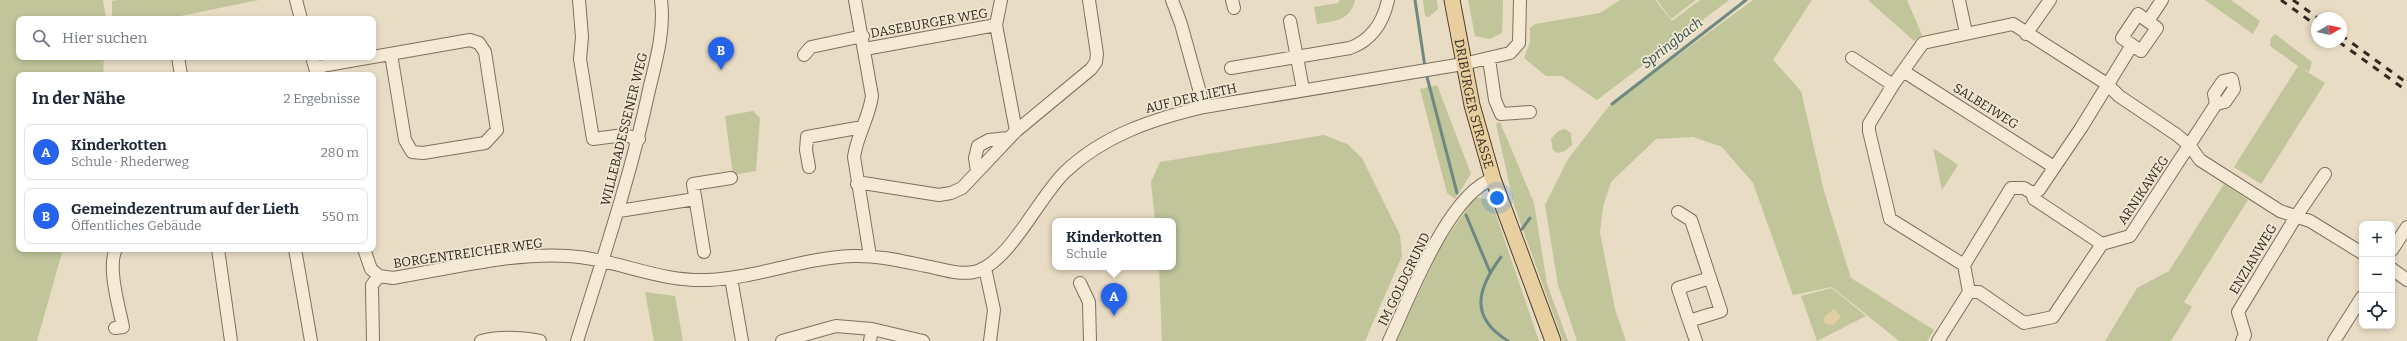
<!DOCTYPE html>
<html lang="de">
<meta charset="utf-8">
<style>
body{margin:0;font-family:Bitter,serif;background:#f6f6f7;color:#1f2937}
.controls{position:absolute;right:12px;bottom:12px;display:grid;overflow:hidden;border-radius:8px;box-shadow:0 2px 6px #0003}
.controls button{width:36px;height:36px;display:grid;place-items:center;padding:0;border:0;border-bottom:1px solid #e0e1e3;background:#fff;color:#1f2937;font:20px sans-serif}
.compass{position:absolute;left:2311px;top:12px;width:36px;height:36px;border-radius:50%;background:#fff;box-shadow:0 2px 6px #0003;rotate:81deg}
.you{position:absolute;left:1497px;top:198px;width:14px;height:14px;margin:-10px;border:3px solid #fff;border-radius:50%;background:#1a73e8;box-shadow:0 0 0 6px #1a73e833}
.badge{display:grid;place-items:center;width:26px;height:26px;border-radius:50%;background:#2563eb;color:#fff;font-size:13px;font-weight:700}
.pin{position:absolute;translate:-50% -33px;filter:drop-shadow(0 1px 2px #0008)}
.pin::after{content:'';position:absolute;top:21px;width:14px;height:12px;background:inherit;clip-path:polygon(0 0,100% 0,50% 100%)}
.popup{position:absolute;left:1052px;top:218px;width:124px;height:52px;box-sizing:border-box;display:grid;place-content:center;border-radius:8px;background:#fff;filter:drop-shadow(0 1px 3px #0005);font-size:13px;white-space:nowrap;color:#747a83}
.popup b{font-size:15px;color:#1f2937}
.popup::after{content:'';position:absolute;left:50%;top:100%;margin-left:-8px;border:8px solid transparent;border-top-color:#fff}
.list{margin:0;padding:0;list-style:none}
h2{display:flex;justify-content:space-between;align-items:center;height:52px;margin:0;padding:0 16px;font-size:17px}
h2 small{font-size:13px;font-weight:400;color:#747a83}
.list li{display:grid;grid-template-columns:26px 1fr auto;gap:12px;align-items:center;box-sizing:border-box;height:56px;margin:0 8px 8px;padding:0 8px;border:1px solid #e0e1e3;border-radius:8px}
.list b{display:block;font-size:15px;white-space:nowrap}
.list p{margin:0;font-size:13px;white-space:nowrap;color:#747a83}
.list em{font-size:13px;font-style:normal;color:#747a83}
.icon{flex:none;width:22px;height:22px;fill:none;stroke:currentColor;stroke-width:2;stroke-linecap:round;stroke-linejoin:round}
.map{position:relative;flex:none;width:2407px;height:341px;overflow:hidden}
.search{position:absolute;background:#fff;box-shadow:0 2px 6px #0003;left:16px;top:16px;width:360px;height:44px;display:flex;align-items:center;gap:10px;box-sizing:border-box;padding:0 14px;border-radius:8px;color:#747a83;font-size:15px}
.panel{position:absolute;background:#fff;box-shadow:0 2px 6px #0003;left:16px;top:72px;width:360px;height:180px;border-radius:8px}
.map>svg:first-child{display:block}
</style>
<div class="map">
<svg width="2407" height="341" viewBox="0 0 2407 341">
<rect width="100%" height="100%" fill="#e8dcc4"/>
<path fill="#c1c59a" d="M 0,0 L 103,0 L 106,19 L 19,19 L 19,57 L 104,57 L 103,75 L 19,75 L 19,249 L 63,249 L 37,341 L 0,341 Z
M 117,0 L 259,0 L 166,19 L 112,19 L 112,1 Z
M 1340,0 L 1355,0 C 1350,21 1335,21 1317,24 L 1314,7 L 1338,3 Z
M 1423,0 L 1437,0 L 1438,9 L 1429,17 L 1425,16 Z
M 1468,0 L 1503,0 L 1502,33 L 1490,39 L 1475,36 Z
M 1620,0 L 1655,0 L 1672,21 L 1700,0 L 1729,0 L 1597,100 L 1562,76 L 1546,76 L 1524,58 L 1530,42 L 1530,28 L 1535,24 L 1600,13 Z
M 1657,0 L 1696,0 L 1671,19 Z
M 1753,0 L 1812,0 L 1773,60 L 1801,91 L 1824,191 L 1851,278 L 1934,330 L 1927,341 L 1899,341 L 1832,287 L 1793,295 L 1753,183 L 1722,147 L 1693,137 L 1656,139 L 1611,182 L 1603,207 L 1600,233 L 1615,309 L 1626,341 L 1577,341 L 1558,285 L 1545,205 L 1568,159 L 1609,106 Z
M 1868,0 L 1907,0 L 1922,35 L 1914,41 Z
M 2205,0 L 2231,0 L 2260,21 L 2253,34 Z
M 2275,34 L 2312,62 L 2309,72 L 2301,68 L 2325,83 L 2261,184 L 2234,167 L 2298,66 L 2270,46 L 2271,38 Z
M 1437,85 L 1471,174 L 1455,199 L 1447,193 L 1420,89 Z
M 753,111 L 760,118 L 756,171 L 733,175 L 725,116 Z
M 1500,122 L 1534,203 L 1547,284 L 1568,341 L 1563,341 L 1514,205 L 1496,124 Z
M 1565,129 L 1571,133 L 1572,145 L 1565,151 L 1557,153 L 1553,150 L 1551,139 L 1558,131 Z
M 1324,135 L 1347,144 L 1362,158 L 1400,235 L 1402,256 L 1365,341 L 1162,341 L 1159,267 L 1173,267 L 1173,221 L 1155,221 L 1151,182 L 1160,162 Z
M 1933,148 L 1958,165 L 1942,190 Z
M 2224,184 L 2248,200 L 2184,302 L 2192,307 L 2171,341 L 2105,341 L 2137,288 L 2169,271 Z
M 1475,197 L 1491,200 L 1539,341 L 1396,341 L 1441,246 Z
M 1832,288 L 1866,316 L 1817,341 L 1801,296 Z
M 645,292 L 675,296 L 683,341 L 654,341 Z"/>
<path fill="#e1cfa4" d="M 1834,309 L 1841,317 L 1833,325 L 1825,324 L 1824,317 Z"/>
<g fill="none" stroke-linecap="round" stroke-linejoin="round">
<path stroke="#6e8981" stroke-width="3" d="M 1415,0 L 1425,67
M 1426,73 L 1457,193
M 1612,104 L 1746,0
M 1466,215 L 1490,272
M 1522,229 L 1530,218
M 1501,257 C 1477,289 1469,317 1508,341"/>
<defs>
<path id="minor" d="M 296,0 L 301,19
M 579,0 L 582,37 L 580,59 L 593,139 L 624,135 L 639,139
M 855,0 L 872,96 C 869,118 857,135 854,157 L 870,256
M 1172,0 L 1181,24 L 1204,107
M 1232,0 L 1234,8
M 1959,0 L 1966,33
M 2138,14 L 2157,28 L 2141,51 L 2122,38 Z
M 1290,21 L 1303,89
M 2148,21 L 2162,0
M 996,25 L 1016,131
M 2026,34 L 2050,0
M 865,49 L 996,25 L 1001,0
M 804,55 L 811,47 L 863,36
M 178,57 L 181,75
M 312,57 L 317,75
M 1852,58 L 1893,85
M 1489,59 L 1495,100 L 1501,114 L 1530,112
M 315,68 L 327,65 L 470,40 L 479,43 L 485,52 L 497,130 L 485,143 L 423,153 L 412,152 L 405,140 L 391,54
M 1231,68 L 1350,48 C 1372,40 1383,23 1388,0
M 1903,71 L 2054,167
M 809,167 L 806,150 L 807,137 L 857,128 L 861,130
M 977,171 L 975,158 L 978,146 L 989,140 L 1008,138
M 857,184 L 863,183 L 939,195 L 951,193 L 962,188 L 1016,131 L 1091,69 L 1096,62 L 1097,54 L 1089,0
M 2032,193 L 2039,190 L 2081,128 L 2132,45
M 619,211 L 695,199
M 1678,212 L 1691,220 L 1721,311 L 1689,321 L 1696,341
M 218,249 L 231,341
M 295,249 L 311,341
M 364,249 L 371,269 L 379,276
M 2392,250 L 2407,227
M 704,252 L 693,184 L 731,178
M 1964,265 L 2011,188 L 2024,188 L 2032,193 L 2034,199 L 2102,244
M 985,268 L 994,310 L 990,341
M 2392,269 L 2407,280
M 379,276 L 393,278 C 446,269 515,252 568,256 C 617,259 657,282 708,280 C 757,278 802,258 852,256 C 876,255 902,261 926,266 C 942,269 958,275 974,272 C 1009,264 1038,198 1065,172 C 1104,135 1153,119 1204,107 L 1463,64 L 1510,53 L 1519,43 L 1520,0
M 731,278 L 742,341
M 1080,283 L 1089,302 L 1090,341
M 1969,292 L 1964,265 L 1890,219 L 1869,131 L 1869,124 L 1893,85 L 1923,43 L 2013,24 L 2107,84 L 2119,96 L 2177,135 L 2190,146 L 2200,160 L 2280,211 L 2310,221 L 2362,253
M 1689,321 L 1678,288 L 1710,278
M 115,328 L 123,327 C 119,307 107,267 116,249
M 373,341 L 372,285 L 379,276
M 481,341 C 501,336 519,337 540,341
M 577,341 C 603,258 631,175 649,90 C 656,61 665,30 661,0
M 782,341 L 836,326 L 872,329 L 923,341
M 870,341 L 872,329
M 1389,341 C 1409,299 1448,194 1493,179
M 1938,341 L 1969,292 L 1979,292 L 2024,323 L 2053,317 L 2102,244 L 2130,236 L 2216,104 L 2225,102 L 2234,89 L 2232,79 L 2223,81 L 2214,94 L 2216,104
M 2242,341 L 2245,335 L 2238,312 L 2297,215 L 2325,174
M 2334,341 L 2362,297"/>
<g id="major">
<path id="s1" d="M 1452,0 L 1472,105 L 1493,179 L 1553,341"/>
</g>
</defs>
<use href="#minor" stroke="#816f5d" stroke-width="14"/>
<use href="#major" stroke="#4f3e30" stroke-width="17"/>
<use href="#minor" stroke="#f4ead6" stroke-width="12"/>
<use href="#major" stroke="#e8cfa0" stroke-width="15"/>
<path stroke="#33281f" stroke-width="3" stroke-dasharray="7 7" stroke-linecap="butt" d="M 2281,0 L 2317,26
M 2293,0 L 2318,18
M 2341,35 L 2407,83
M 2339,42 L 2407,91"/>
</g>
<g text-anchor="middle" dominant-baseline="central" stroke-width="3.5" stroke-linejoin="round" paint-order="stroke">
<g font-size="13" fill="#33281f" stroke="#f1e7d3">
<text transform="translate(929 23) rotate(-10)">DASEBURGER WEG</text>
<text transform="translate(1191 98) rotate(-13)">AUF DER LIETH</text>
<text stroke="none"><textPath href="#s1" startOffset="106">DRIBURGER STRASSE</textPath></text>
<text transform="translate(1986 106) rotate(32)">SALBEIWEG</text>
<text transform="translate(624 129) rotate(-76)">WILLEBADESSENER WEG</text>
<text transform="translate(2143 190) rotate(-56)">ARNIKAWEG</text>
<text transform="translate(468 253) rotate(-8)">BORGENTREICHER WEG</text>
<text transform="translate(2253 259) rotate(-59)">ENZIANWEG</text>
<text transform="translate(1404 279) rotate(-64)">IM GOLDGRUND</text>
</g>
<g font-size="14" font-style="italic" fill="#30514e" stroke="#f1e7d3">
<text transform="translate(1672 43) rotate(-38)">Springbach</text>
</g>
</g>
</svg>
<div class="controls">
<button>+</button>
<button>−</button>
<button><svg class="icon" aria-label="locate" viewBox="0 0 24 24"><circle cx="12" cy="12" r="6"/><path d="M12 2v4M12 18v4M2 12h4M18 12h4"/></svg></button>
</div>
<svg class="compass" viewBox="-18 -18 36 36"><path d="M0-13l5 13h-10z" fill="#e53935"/><path d="M0 13l5-13h-10z" fill="#747a83"/></svg>
<div class="you"></div>
<div class="pin badge" style="left:1114px;top:316px">A</div>
<div class="popup"><b>Kinderkotten</b>Schule</div>
<div class="pin badge" style="left:721px;top:70px">B</div>
<div class="search"><svg class="icon" aria-label="search" viewBox="0 0 24 24"><circle cx="10" cy="10" r="6"/><path d="M15 15l6 6"/></svg>Hier suchen</div>
<section class="panel">
<h2>In der Nähe<small>2 Ergebnisse</small></h2>
<ul class="list">
<li><span class="badge">A</span><div><b>Kinderkotten</b><p>Schule · Rhederweg</p></div><em>280 m</em></li>
<li><span class="badge">B</span><div><b>Gemeindezentrum auf der Lieth</b><p>Öffentliches Gebäude</p></div><em>550 m</em></li>
</ul>
</section>
</div>
